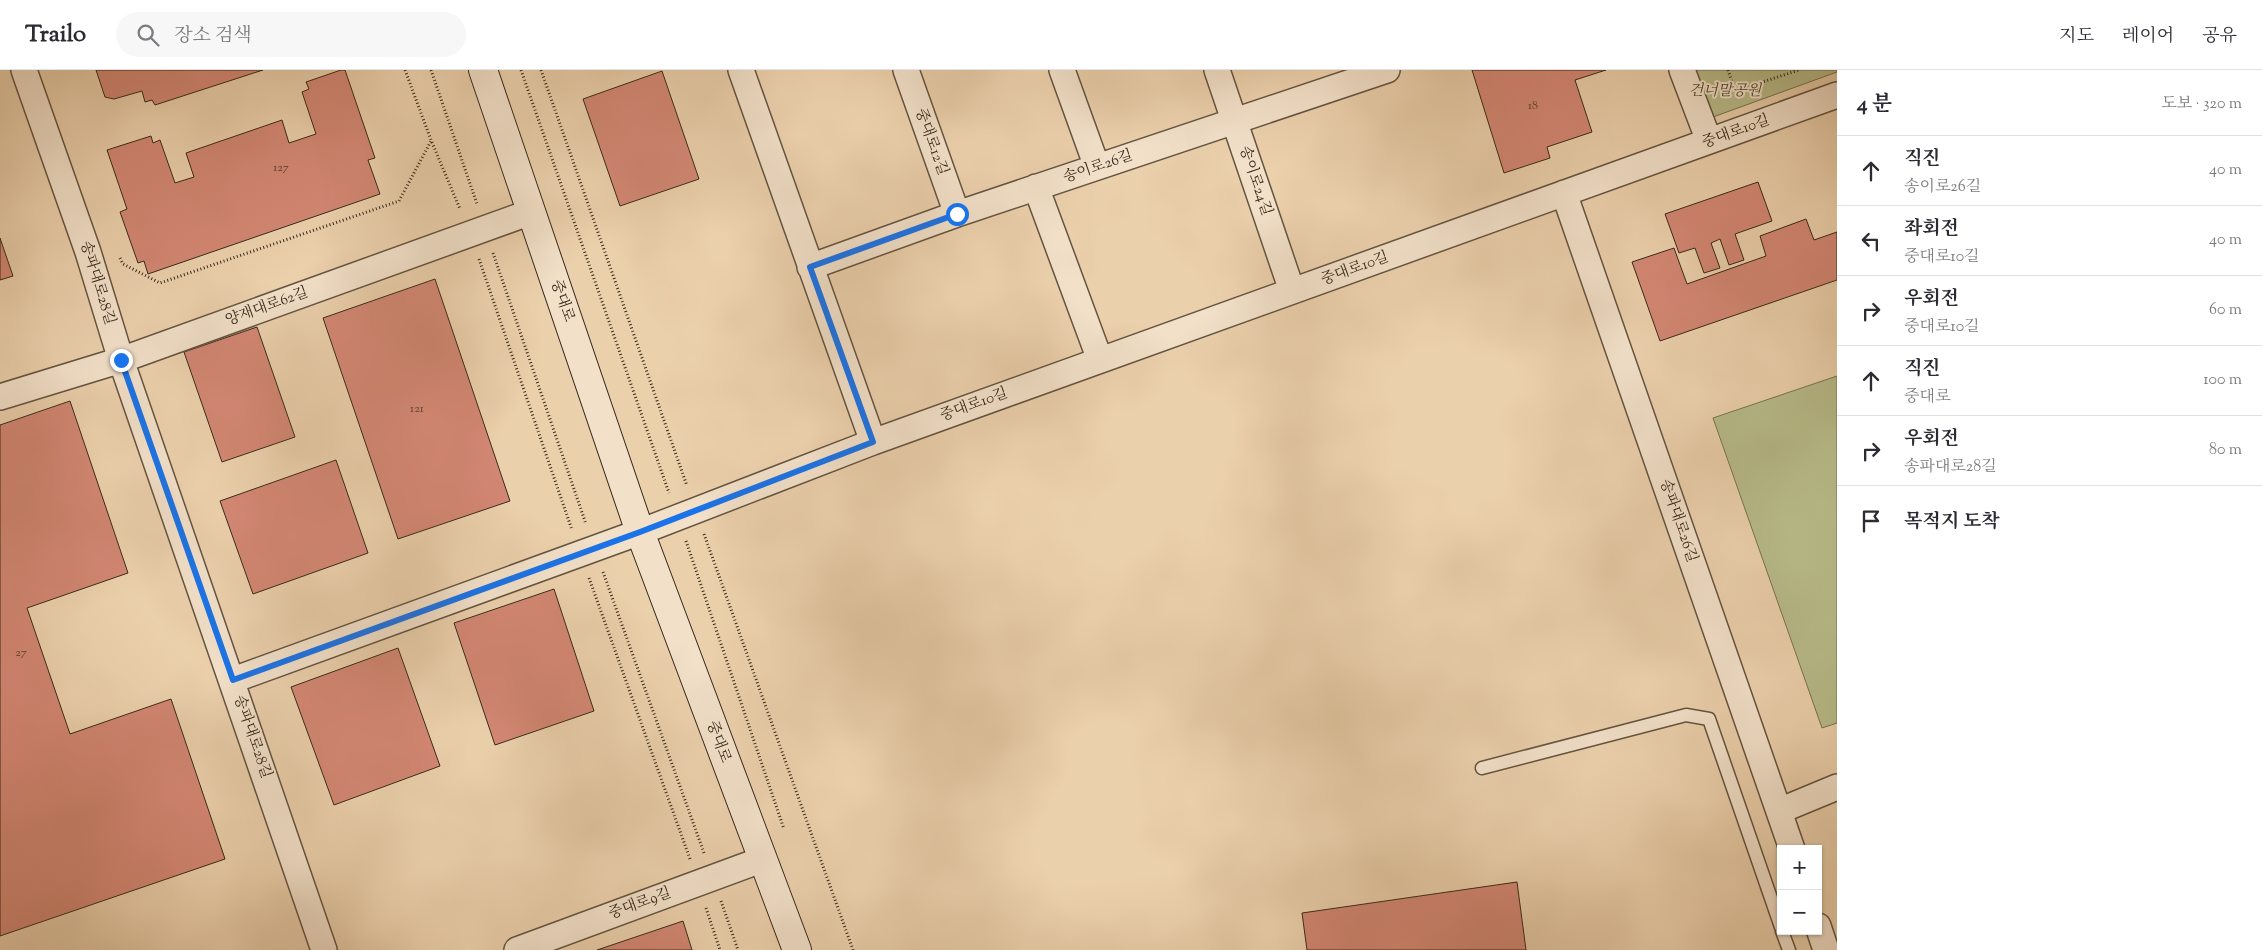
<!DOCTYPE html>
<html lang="ko">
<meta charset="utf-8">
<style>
body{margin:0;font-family:"Sorts Mill Goudy","Noto Serif KR",serif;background:#f7f7f7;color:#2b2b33}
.controls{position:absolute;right:15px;bottom:15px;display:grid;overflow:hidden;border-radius:0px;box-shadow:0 1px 4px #0004}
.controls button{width:45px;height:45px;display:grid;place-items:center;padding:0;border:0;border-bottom:1px solid #e1e1e2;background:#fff;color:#2b2b33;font:25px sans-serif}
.stop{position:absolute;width:15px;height:15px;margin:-11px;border:4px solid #1a73e8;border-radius:50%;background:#fff}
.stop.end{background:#1a73e8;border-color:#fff;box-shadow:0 1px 5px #0008}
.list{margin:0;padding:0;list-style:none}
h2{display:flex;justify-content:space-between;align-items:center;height:65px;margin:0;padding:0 20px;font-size:21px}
h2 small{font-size:16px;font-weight:400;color:#7c7c81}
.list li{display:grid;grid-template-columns:32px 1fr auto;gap:15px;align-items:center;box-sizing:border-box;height:70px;padding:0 20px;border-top:1px solid #e1e1e2}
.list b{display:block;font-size:19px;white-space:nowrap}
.list p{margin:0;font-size:16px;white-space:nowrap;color:#7c7c81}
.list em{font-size:16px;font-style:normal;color:#7c7c81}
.icon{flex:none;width:28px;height:28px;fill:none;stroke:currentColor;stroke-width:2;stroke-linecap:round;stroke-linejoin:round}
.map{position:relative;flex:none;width:1837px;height:880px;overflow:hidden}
header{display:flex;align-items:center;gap:30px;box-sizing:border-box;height:70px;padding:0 25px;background:#fff;border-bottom:1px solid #e1e1e2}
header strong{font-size:24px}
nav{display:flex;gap:28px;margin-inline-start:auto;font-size:18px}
.search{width:350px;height:45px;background:#f7f7f7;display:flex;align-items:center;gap:12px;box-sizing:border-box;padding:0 18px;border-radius:28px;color:#7c7c81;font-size:19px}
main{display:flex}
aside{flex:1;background:#fff}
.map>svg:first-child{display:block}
</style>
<header>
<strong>Trailo</strong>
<div class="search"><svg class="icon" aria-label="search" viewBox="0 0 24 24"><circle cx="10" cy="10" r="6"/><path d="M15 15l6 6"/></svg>장소 검색</div>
<nav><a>지도</a><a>레이어</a><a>공유</a></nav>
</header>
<main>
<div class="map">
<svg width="1837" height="880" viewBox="0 0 1837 880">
<rect width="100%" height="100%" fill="#ebd0ac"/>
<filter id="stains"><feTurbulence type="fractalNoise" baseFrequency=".004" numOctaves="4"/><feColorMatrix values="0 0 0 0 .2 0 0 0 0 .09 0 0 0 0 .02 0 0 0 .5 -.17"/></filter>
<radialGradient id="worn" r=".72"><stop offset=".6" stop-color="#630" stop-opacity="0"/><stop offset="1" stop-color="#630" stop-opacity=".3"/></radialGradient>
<path fill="#b7bb89" stroke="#787252" d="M 1695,0 L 1837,0 L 1837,2 L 1713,47 Z
M 1837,306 L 1837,653 L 1822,658 L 1713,348 Z"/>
<path fill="#d38774" stroke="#382a1c" d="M 96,0 L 263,0 L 155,35 L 152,30 L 145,32 L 142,21 L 114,29 L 105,27 Z
M 341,0 L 345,0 L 375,88 L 368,90 L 380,124 L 148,204 L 144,191 L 138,193 L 120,142 L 127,139 L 107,80 L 151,66 L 153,73 L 160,70 L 175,113 L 194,107 L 186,83 L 282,50 L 289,73 L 316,64 L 302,22 L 309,19 L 306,12 Z
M 1472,0 L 1606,0 L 1575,10 L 1592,62 L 1547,77 L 1550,88 L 1504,103 Z
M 662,1 L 699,109 L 620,136 L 583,29 Z
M 1758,112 L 1772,151 L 1735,164 L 1744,190 L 1729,195 L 1720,169 L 1711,173 L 1720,198 L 1704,203 L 1695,178 L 1679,183 L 1665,144 Z
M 1806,149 L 1814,170 L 1837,162 L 1837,210 L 1660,271 L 1632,192 L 1674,178 L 1687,214 L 1766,186 L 1760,166 Z
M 0,168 L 13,206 L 0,210 Z
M 435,209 L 510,431 L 398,469 L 323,248 Z
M 257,257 L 295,367 L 222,392 L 184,282 Z
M 70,331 L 128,503 L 27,538 L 70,664 L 171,629 L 225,789 L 0,866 L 0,355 Z
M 336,390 L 368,483 L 253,524 L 220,431 Z
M 554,519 L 594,641 L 495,675 L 454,553 Z
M 398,578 L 440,696 L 334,735 L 291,617 Z
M 1517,812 L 1526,880 L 1307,880 L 1302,843 Z
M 683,851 L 692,880 L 597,880 Z"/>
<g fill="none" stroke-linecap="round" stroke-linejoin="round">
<defs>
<path id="service" d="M 1482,698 L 1686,645 L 1709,649 L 1781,857
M 1782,861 L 1789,880"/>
<path id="minor" d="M 24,0 L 88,182 L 121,290 L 324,880
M 741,0 L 873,372
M 906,0 L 957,144
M 1062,0 L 1097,97
M 1217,0 L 1292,221
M 1682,0 L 1709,71
M 1036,117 L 1100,290
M 1564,123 L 1792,779
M 810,197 L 957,144 L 1387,0
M 0,327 L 121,290 L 531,142
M 233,610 L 640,462 L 873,372 L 1837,25
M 1779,741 L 1837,717
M 1818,856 L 1826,880
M 517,880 L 761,790"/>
<path id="secondary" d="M 483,0 L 640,462 L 797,880"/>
</defs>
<use href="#service" stroke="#655440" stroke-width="15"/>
<use href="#minor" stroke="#655440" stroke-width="28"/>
<use href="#secondary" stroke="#382a1c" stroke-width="30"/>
<path stroke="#382a1c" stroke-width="3" stroke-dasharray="1 2.5" stroke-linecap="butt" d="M 405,0 L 431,70 L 460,139
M 431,0 L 477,134
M 521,0 L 669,423
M 541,0 L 687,416
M 1728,0 L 1735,21 L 1799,0
M 493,183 L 586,454
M 120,188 L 123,194 L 160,213 L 399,131 L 431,71
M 479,189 L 572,460
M 704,464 L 853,880
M 686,471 L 784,759
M 603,502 L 704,783
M 589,508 L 690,789
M 721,831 L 738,880
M 706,838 L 720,880"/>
<use href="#service" stroke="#f2e0c9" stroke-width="12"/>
<use href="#minor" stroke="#f2e0c9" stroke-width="25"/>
<use href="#secondary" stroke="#f2e0c9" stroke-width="28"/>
</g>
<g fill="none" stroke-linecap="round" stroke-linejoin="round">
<path stroke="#1a73e8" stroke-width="6" d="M 121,290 L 233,610 L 640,462 L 873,372 L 810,197 L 957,144"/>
</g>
<g text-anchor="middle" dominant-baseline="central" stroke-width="4" stroke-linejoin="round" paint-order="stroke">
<g font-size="12" fill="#5f4132">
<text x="1533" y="36">18</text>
<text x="281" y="98">127</text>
<text x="417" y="339">121</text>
<text x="21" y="583">27</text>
</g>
<g font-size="15" font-style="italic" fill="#514732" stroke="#f2e0c9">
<text x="1725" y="21">건너말공원</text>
</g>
<g font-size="15" fill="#382a1c" stroke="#f2e0c9">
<text transform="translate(1736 62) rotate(-20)">중대로10길</text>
<text transform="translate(931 72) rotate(70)">중대로12길</text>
<text transform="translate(1098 97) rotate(-19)">송이로26길</text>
<text transform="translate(1255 111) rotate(71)">송이로24길</text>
<text transform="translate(1355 199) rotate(-20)">중대로10길</text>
<text transform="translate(97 213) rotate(73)">송파대로28길</text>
<text transform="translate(562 231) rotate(71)">중대로</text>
<text transform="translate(267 237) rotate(-20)">양재대로62길</text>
<text transform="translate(974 335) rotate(-20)">중대로10길</text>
<text transform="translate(1678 451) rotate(71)">송파대로26길</text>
<text transform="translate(252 667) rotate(71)">송파대로28길</text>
<text transform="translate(718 672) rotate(70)">중대로</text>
<text transform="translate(640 834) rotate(-20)">중대로9길</text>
</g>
</g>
<rect width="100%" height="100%" filter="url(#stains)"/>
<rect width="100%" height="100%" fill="url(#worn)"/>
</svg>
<div class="controls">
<button>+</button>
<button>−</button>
</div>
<div class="stop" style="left:957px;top:144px"></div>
<div class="stop end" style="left:121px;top:290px"></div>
</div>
<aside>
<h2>4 분<small>도보 · 320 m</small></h2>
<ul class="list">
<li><svg class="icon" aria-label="ahead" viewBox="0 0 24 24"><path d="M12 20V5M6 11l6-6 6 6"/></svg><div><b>직진</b><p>송이로26길</p></div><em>40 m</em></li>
<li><svg class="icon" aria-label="left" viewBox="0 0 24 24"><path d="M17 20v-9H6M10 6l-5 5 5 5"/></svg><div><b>좌회전</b><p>중대로10길</p></div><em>40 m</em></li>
<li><svg class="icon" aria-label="right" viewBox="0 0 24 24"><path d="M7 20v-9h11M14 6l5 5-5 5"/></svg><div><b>우회전</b><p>중대로10길</p></div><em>60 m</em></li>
<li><svg class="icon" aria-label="ahead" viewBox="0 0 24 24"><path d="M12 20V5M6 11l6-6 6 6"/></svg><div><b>직진</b><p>중대로</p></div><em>100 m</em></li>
<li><svg class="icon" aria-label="right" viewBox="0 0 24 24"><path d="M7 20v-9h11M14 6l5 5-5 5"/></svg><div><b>우회전</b><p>송파대로28길</p></div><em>80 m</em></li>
<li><svg class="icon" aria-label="arrive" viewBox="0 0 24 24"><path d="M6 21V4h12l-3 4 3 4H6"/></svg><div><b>목적지 도착</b></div></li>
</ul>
</aside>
</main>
